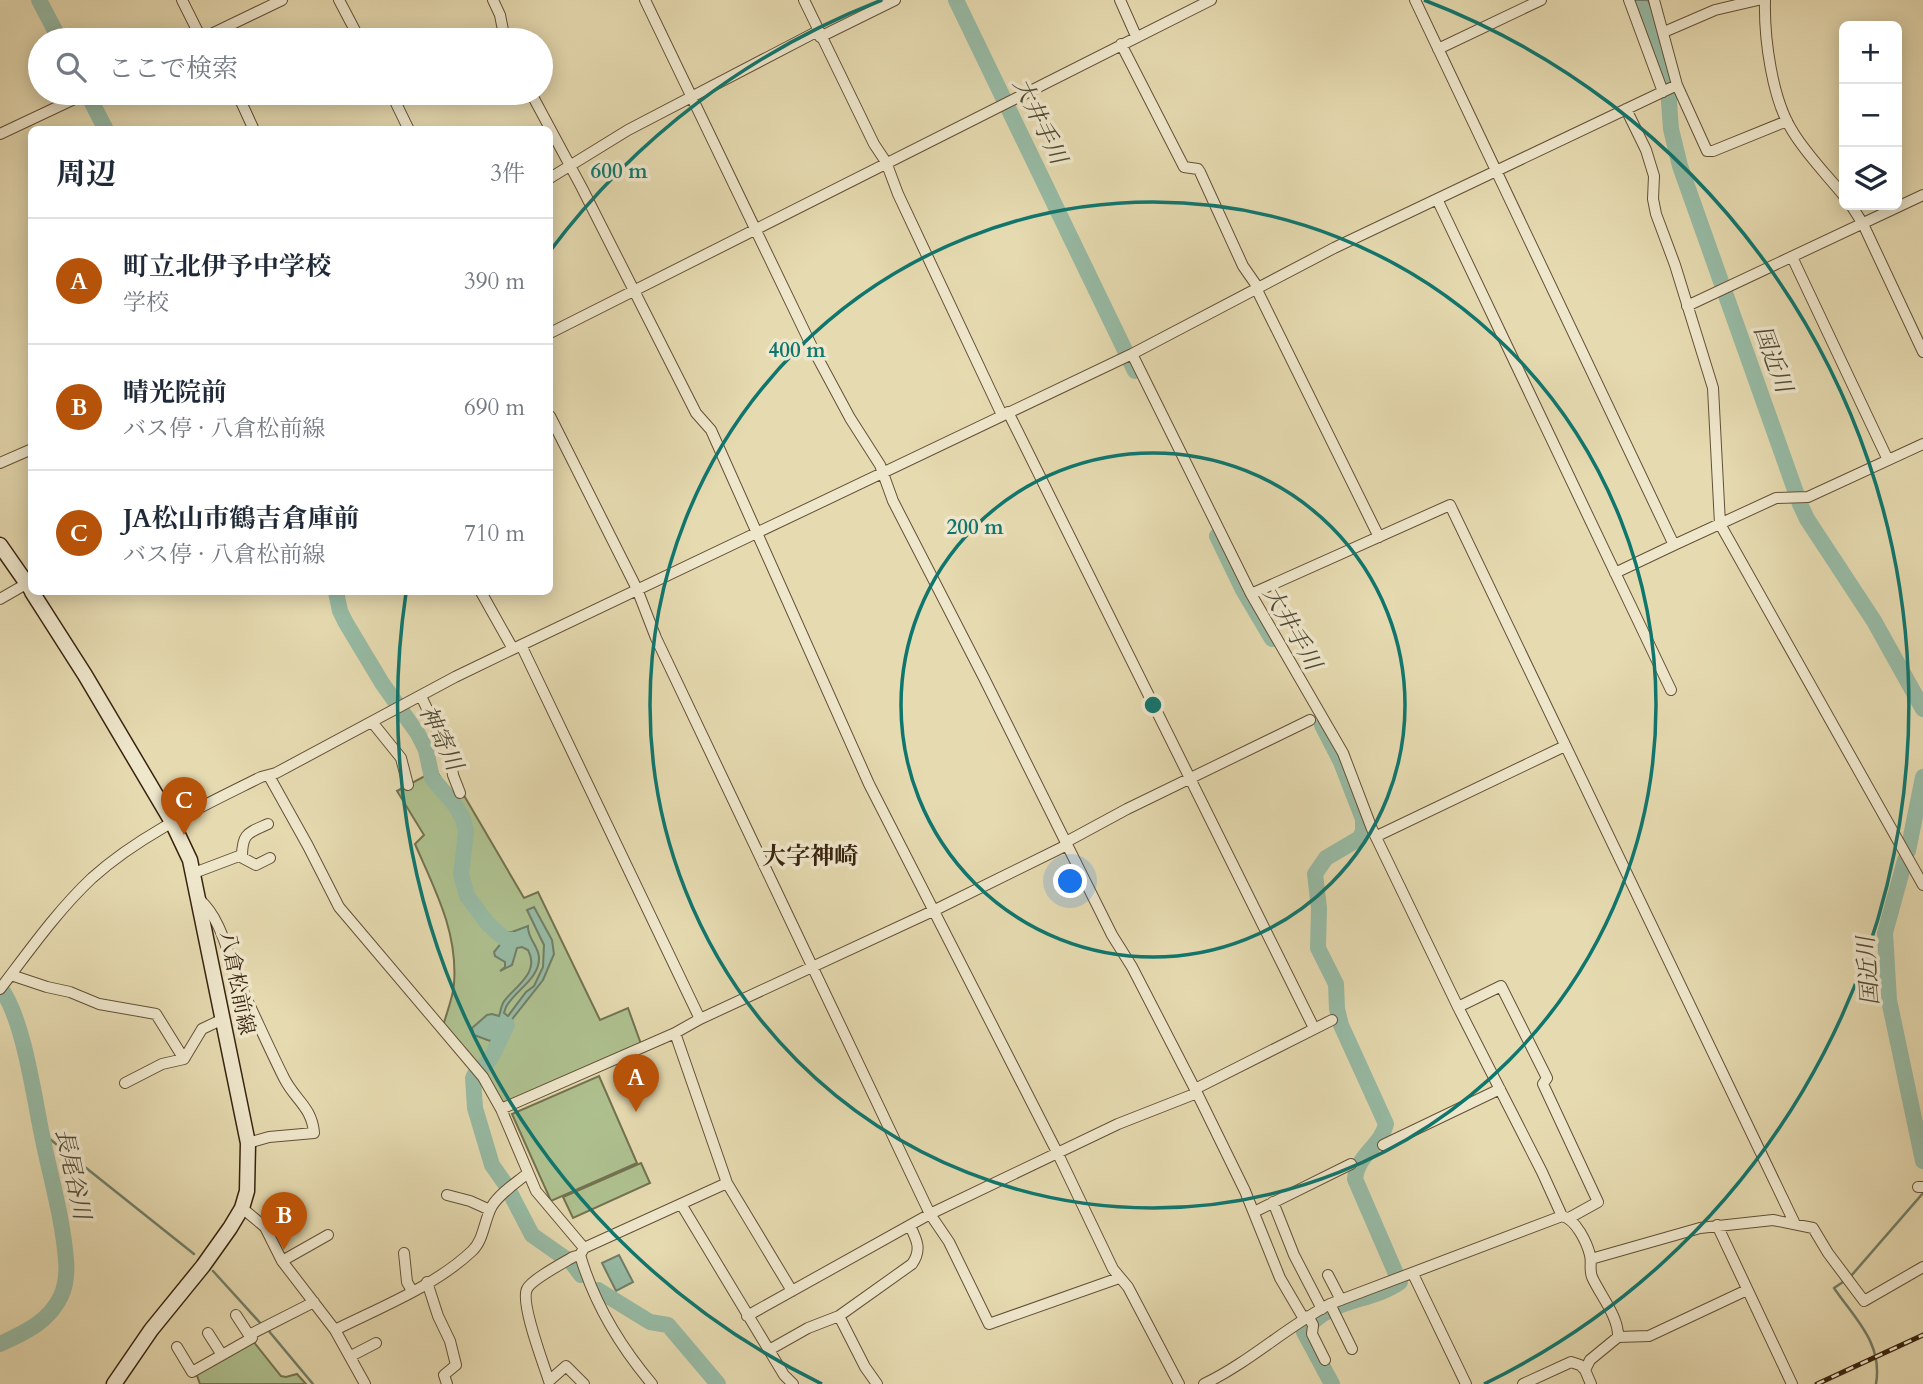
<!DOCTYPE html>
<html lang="ja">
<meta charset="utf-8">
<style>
body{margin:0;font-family:Cardo,"Noto Serif JP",serif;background:#f2f2f3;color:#1f2937}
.controls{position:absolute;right:21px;top:21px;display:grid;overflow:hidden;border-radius:10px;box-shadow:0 4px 18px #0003}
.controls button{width:63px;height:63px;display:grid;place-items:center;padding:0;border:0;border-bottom:2px solid #e0e1e3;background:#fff;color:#1f2937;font:35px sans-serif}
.you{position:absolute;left:1071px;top:882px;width:24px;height:24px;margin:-18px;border:5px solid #fff;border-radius:50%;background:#1a73e8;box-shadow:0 0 0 10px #1a73e833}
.badge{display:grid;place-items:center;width:46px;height:46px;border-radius:50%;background:#b45309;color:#fff;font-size:23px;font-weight:700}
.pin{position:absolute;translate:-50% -58px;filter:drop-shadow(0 2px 4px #0008)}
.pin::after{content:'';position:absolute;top:37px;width:24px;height:21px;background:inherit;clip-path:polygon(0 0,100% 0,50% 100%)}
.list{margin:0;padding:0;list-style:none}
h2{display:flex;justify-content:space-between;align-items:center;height:91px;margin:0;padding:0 28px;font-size:30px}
h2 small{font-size:23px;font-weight:400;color:#747a83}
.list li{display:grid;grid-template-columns:46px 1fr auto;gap:21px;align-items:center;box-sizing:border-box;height:126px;padding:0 28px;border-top:2px solid #e0e1e3}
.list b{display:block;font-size:26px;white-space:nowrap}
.list p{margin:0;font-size:23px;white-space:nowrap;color:#747a83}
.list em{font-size:23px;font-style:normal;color:#747a83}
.icon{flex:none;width:38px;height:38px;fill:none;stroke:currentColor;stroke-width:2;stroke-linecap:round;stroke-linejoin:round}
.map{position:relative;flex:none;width:1923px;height:1384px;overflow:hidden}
.search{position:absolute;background:#fff;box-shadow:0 4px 18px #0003;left:28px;top:28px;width:525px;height:77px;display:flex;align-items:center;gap:18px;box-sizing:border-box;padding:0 24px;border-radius:38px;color:#747a83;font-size:26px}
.panel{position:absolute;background:#fff;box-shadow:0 4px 18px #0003;left:28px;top:126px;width:525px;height:469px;border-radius:10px}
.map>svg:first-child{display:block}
</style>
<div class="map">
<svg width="1923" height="1384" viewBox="0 0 1923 1384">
<rect width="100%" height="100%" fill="#e6dab0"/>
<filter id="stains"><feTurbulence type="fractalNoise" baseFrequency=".00286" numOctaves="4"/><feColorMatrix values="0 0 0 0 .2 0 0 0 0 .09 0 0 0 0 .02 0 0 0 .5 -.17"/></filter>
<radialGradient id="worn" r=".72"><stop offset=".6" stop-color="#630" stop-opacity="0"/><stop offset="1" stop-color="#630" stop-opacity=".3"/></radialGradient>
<path fill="#afc190" stroke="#737250" stroke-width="2" d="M 436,770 L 452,796 L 462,792 L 524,898 L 538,892 L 600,1020 L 628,1008 L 641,1044 L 504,1104 L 499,1100 L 492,1084 L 443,1026 C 447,1012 453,997 454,984 C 458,932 435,890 415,844 L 424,835 L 397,791 Z
M 599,1076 L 637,1163 L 551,1201 L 512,1114 Z
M 641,1163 L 650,1183 L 573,1218 L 563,1197 Z
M 253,1341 L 281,1376 L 286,1377 L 297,1374 L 306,1384 L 200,1384 L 196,1373 Z"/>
<path fill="#97bba5" stroke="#717e69" stroke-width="2" d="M 1634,0 L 1648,0 L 1652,9 L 1672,79 L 1671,85 L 1667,87 L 1664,84 Z
M 534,907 L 552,940 L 554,954 L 543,980 L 513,1018 L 499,1044 L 495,1045 L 505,1028 L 505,1019 L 498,1038 L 490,1041 L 474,1035 L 472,1028 L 487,1015 L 492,1014 L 499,1016 C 501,1011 501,1004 505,1000 C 517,985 540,972 528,950 L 522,947 L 517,948 L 512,965 L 500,971 L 505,967 L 505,962 L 495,956 L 494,952 L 503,941 L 494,933 L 498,930 L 501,932 L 512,932 L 528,926 C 527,938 538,945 539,957 C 540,979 515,990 506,1007 L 504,1013 L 508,1016 L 526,992 L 534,986 L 543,967 L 544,945 L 527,910 Z
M 619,1255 L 633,1282 L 616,1291 L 602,1263 Z"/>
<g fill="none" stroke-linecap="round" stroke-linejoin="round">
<path stroke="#717e69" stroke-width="2.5" d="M 41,1132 L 194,1254
M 213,1271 L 263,1326
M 1851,1276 L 1923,1193
M 1846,1280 L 1834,1288 C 1855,1319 1883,1343 1876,1384
M 268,1330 L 313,1384"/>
<path stroke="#97bba5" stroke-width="16" d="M 39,0 L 60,40
M 956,0 L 1135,371
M 1667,74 L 1671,129 L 1680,166 L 1800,504 L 1807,519 L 1874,621 L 1923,709
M 87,93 L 106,130
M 1217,536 L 1243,590 L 1272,639
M 336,592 L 340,611 L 346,623 L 382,683 L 418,734 L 426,750 L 432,778 L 455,805 L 463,819 L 466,832 L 461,874 L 467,896 L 488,924 L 505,939 L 512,940
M 1322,725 L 1341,762 L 1363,819 L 1363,831 L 1360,838 L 1326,858 L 1315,874 L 1319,908 L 1318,948 L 1336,984 L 1337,1009 L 1341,1025 L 1386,1124 C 1381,1146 1357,1155 1355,1179 L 1397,1276
M 1908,851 L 1923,777
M 1905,860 L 1885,933 L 1889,1000 L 1923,1161
M 0,987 C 24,1019 34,1098 43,1140 C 51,1179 63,1220 66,1260 C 67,1272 66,1285 61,1296 C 49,1322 24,1333 0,1344
M 480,1070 L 491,1058 L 507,1025
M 475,1074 L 473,1078 L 475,1108 L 492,1165 L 506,1185 L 532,1235 L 572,1263 L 581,1275
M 598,1290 L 650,1322 L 668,1325 L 718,1384
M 1332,1384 L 1304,1332 C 1329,1297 1371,1303 1400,1282"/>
<defs>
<path id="minor" d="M 182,0 L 197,30 L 205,40
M 339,0 L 360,40
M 493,0 L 500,15 L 505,40
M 645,0 L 814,351 L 850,418 L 880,465 L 893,501 L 984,678 L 1112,935 L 1132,967 L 1197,1093 L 1245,1191 L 1280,1278 L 1304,1319
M 804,0 L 874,144 L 886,162 L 898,194 L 1002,415
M 1120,0 L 1136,36
M 1415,0 L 1674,545 L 1776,498 L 1808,497 L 1923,444
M 1629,0 L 1663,92
M 1765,0 C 1764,38 1772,100 1793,132 C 1807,155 1827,175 1844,196
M 1664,32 L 1715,10 L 1758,0
M 820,37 L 895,0
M 199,40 L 282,0
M 1121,44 L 1184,167 L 1198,169 L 1200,172 L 1243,266 L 1259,289
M 1438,49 L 1541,0
M 1677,85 L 1707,151 L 1713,151 L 1787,121
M 237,93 L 254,130
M 391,93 L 409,130
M 531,93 L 582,188 L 696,413 L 711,430 L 869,784 L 1058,1154 L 1113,1269 L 1128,1287 L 1179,1384
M 1626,109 L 1646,150 L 1654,176 L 1653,199 L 1656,214 L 1675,265 L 1713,388 L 1720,524 L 1923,885
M 0,134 L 87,93
M 550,178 L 628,130 L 818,31
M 1437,199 L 1671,690
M 1851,205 L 1863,224 L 1923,352
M 1792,257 L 1888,460
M 1257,290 L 1379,537
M 1687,306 L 1923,195
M 550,333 L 1211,0
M 1132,354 L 1251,594 L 1343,753 L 1372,829 L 1458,1007 L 1542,1172 L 1562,1216
M 1008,412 L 1314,1028
M 550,416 L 637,589 L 656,638 L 930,1214 L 949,1242 L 989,1324 L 1119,1278
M 0,463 L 32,449
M 1615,573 L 1674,545
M 481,592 L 513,649
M 1251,594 L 1450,505 L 1795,1224
M 0,599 L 26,584
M 521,645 L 700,1019
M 421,696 L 451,760 L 453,775 L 460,793
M 372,722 L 401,758 L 408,785
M 269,776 L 308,846 L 339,907 L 483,1077 L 501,1109 L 536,1191 L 584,1248
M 1377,836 L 1565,746
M 1066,842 L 1127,809 L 1310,720
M 242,857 C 242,833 248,833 268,824
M 194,873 L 239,856 L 256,865 L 270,858
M 199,899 C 223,920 228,958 240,985 C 255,1016 269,1048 284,1078 C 295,1100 312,1107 314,1133 L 269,1137 L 248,1143
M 11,975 L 47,987 L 70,992 L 99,1004 L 156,1014 L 184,1059
M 0,989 C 29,951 57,911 92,878 C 141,834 203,806 261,777 L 276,773 L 455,677 L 513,649 L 1132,354 L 1334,248 L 1677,85 L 1654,0
M 1458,1007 L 1501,986 L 1547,1078 L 1543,1084 L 1598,1202 L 1569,1218
M 125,1083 L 162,1064 L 184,1059 L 202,1029 L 223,1019
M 1195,1089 L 1332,1020
M 501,1109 L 675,1033 L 700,1019 L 935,910 L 1067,845
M 1383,1145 L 1500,1089
M 727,1183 L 792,1291
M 1918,1187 L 1923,1187
M 447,1195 L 470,1201 L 490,1210
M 1273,1202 L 1294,1255 L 1322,1309
M 681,1204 L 784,1375 L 793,1384
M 242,1208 L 265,1227 L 282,1261 L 335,1330 L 365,1384
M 1254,1212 L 1351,1164
M 1717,1225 L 1792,1384
M 404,1253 L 407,1282 L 412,1291
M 580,1255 L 573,1257 C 563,1263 531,1280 527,1289 C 520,1303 544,1365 549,1381 L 566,1366 L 584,1384
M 1591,1259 L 1700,1228 L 1773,1220 L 1813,1228 L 1828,1253 L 1864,1301 L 1923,1267
M 282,1261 L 328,1235
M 1413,1274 L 1466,1384
M 1328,1275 L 1341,1300
M 427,1282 L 438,1316 L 450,1341 L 456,1365 L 444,1375 L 447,1384
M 1330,1304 L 1352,1349
M 236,1315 L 249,1335
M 747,1316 L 930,1214 L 1118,1124 L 1197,1093
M 1308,1316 L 1313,1325 L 1312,1334 L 1325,1360
M 335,1330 C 381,1307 435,1286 472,1251 C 484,1240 484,1220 492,1206 C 500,1193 516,1183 528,1173
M 208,1333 L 222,1355
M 1618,1337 L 1649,1336 L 1747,1290
M 177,1347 L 192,1372 L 252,1338 L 249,1335 L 314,1302
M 769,1350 L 808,1328 L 839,1316
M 351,1356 L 376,1343
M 652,1384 C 620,1346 594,1303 580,1255 L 584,1248 L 727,1183 L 675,1033
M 877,1384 L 865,1367 L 839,1316 L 912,1264 C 922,1250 917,1240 910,1226
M 1204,1384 C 1250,1362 1286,1327 1330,1304 L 1562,1216 C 1576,1219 1587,1243 1590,1255 C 1592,1263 1589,1269 1592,1277 C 1600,1295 1619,1317 1618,1337 L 1590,1360 L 1585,1370 L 1591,1384
M 1523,1384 L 1571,1362 L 1580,1365 L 1585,1370"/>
<path id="secondary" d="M 0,545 L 32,591
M 32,592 L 85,675 L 172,822 L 190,860 L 248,1143 L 247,1191 L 242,1208 L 230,1228 L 203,1266 L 151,1330 L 114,1384"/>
</defs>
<use href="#minor" stroke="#635137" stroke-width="12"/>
<use href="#secondary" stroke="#37230f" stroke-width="17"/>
<use href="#minor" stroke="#efe7cc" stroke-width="10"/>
<use href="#secondary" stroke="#efe7cc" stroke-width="14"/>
<defs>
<path id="rail" d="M 1817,1384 L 1923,1335"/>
</defs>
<use href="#rail" stroke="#37230f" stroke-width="5"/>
<use href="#rail" stroke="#efe7cc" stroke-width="2.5" stroke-dasharray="8" stroke-linecap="butt"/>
</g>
<g fill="none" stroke="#0f766e" stroke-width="3.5">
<circle cx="1153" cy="705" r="252"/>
<circle cx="1153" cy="705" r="503"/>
<path d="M822 1384A755 755 0 0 1 406 593M550 251A755 755 0 0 1 882 0M1424 0A755 755 0 0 1 1484 1384"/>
</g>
<g text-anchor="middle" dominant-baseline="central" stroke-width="7" stroke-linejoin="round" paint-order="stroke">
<g font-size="21" fill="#37230f" stroke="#efe7cc">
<text transform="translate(237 983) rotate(79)">八倉松前線</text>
</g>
<g font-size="23" font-style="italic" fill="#4f4934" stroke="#efe7cc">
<text transform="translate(1040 121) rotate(64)">大井手川</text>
<text transform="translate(1773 359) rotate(70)">国近川</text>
<text transform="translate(1292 628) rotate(60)">大井手川</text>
<text transform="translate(441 738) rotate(64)">神寄川</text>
<text transform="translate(1868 971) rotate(-94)">国近川</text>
<text transform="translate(73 1174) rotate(78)">長尾谷川</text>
</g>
<g font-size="24" font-weight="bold" fill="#37230f" stroke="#efe7cc">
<text x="810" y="856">大字神崎</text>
</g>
</g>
<circle cx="1153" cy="705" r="10" fill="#0f766e" stroke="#efe7cc" stroke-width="3.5"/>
<g font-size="21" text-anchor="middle" font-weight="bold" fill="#0f766e" stroke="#efe7cc" stroke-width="7" stroke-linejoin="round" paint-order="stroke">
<text x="619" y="178">600 m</text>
<text x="797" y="357">400 m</text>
<text x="975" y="534">200 m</text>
</g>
<rect width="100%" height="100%" filter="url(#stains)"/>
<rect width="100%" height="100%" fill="url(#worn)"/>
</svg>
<div class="controls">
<button>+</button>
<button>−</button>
<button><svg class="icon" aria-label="layers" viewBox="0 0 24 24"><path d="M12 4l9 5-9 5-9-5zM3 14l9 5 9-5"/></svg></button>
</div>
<div class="you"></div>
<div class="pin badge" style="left:636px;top:1112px">A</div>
<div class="pin badge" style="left:284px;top:1250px">B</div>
<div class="pin badge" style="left:184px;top:835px">C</div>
<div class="search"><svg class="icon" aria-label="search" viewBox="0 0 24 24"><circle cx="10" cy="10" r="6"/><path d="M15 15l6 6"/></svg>ここで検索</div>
<section class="panel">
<h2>周辺<small>3件</small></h2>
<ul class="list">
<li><span class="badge">A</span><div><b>町立北伊予中学校</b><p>学校</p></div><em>390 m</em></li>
<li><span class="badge">B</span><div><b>晴光院前</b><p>バス停 · 八倉松前線</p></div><em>690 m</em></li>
<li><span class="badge">C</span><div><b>JA松山市鶴吉倉庫前</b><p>バス停 · 八倉松前線</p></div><em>710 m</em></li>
</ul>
</section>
</div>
